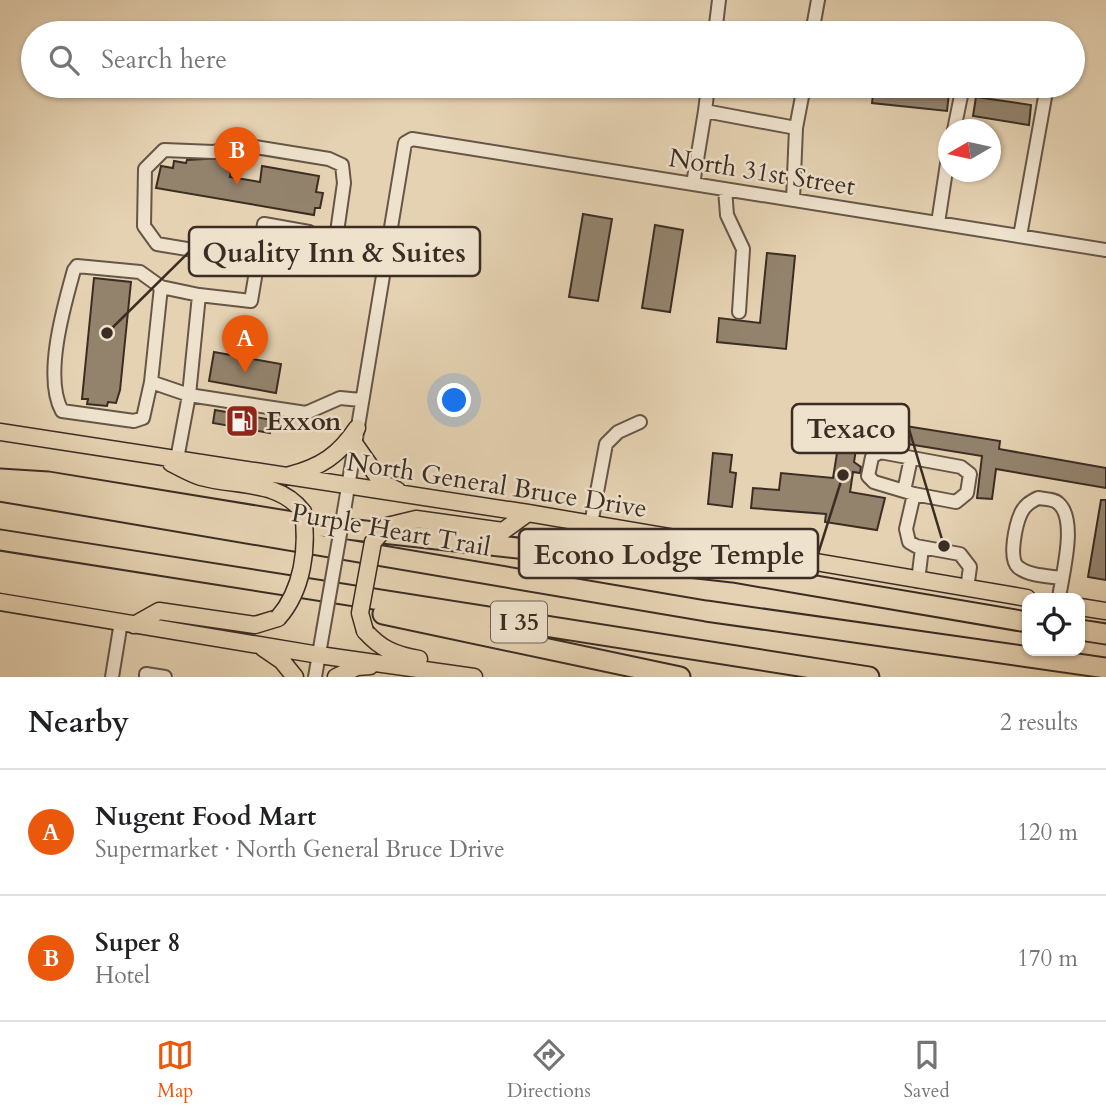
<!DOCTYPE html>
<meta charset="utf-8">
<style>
body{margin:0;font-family:Cardo,serif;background:#f6f6f6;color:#202124}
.controls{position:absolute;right:21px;bottom:21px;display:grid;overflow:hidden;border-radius:14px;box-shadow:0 2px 5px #0004}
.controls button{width:63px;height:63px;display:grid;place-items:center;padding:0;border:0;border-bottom:2px solid #e0e0e0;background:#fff;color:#202124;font:35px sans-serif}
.compass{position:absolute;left:938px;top:119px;width:63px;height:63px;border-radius:50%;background:#fff;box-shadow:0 2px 5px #0004;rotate:261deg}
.you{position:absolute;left:455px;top:401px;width:24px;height:24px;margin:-18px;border:5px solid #fff;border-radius:50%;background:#1a73e8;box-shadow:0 0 0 10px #1a73e833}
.badge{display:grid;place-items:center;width:46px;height:46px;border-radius:50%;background:#ea580c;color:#fff;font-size:23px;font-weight:700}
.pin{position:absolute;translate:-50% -58px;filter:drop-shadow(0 2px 4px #0008)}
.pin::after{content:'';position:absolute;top:37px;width:24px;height:21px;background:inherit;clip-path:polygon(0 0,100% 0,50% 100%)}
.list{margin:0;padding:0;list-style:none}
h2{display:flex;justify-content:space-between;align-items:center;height:91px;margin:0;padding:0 28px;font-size:30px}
h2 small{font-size:23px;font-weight:400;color:#757577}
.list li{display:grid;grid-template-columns:46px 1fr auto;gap:21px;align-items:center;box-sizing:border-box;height:126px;padding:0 28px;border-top:2px solid #e0e0e0}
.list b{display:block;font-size:26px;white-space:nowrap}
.list p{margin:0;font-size:23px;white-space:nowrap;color:#757577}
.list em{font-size:23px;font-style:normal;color:#757577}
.icon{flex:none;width:38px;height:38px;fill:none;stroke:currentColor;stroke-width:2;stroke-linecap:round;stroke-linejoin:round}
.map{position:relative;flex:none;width:1106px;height:677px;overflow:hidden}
.search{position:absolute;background:#fff;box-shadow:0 2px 5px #0004;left:21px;right:21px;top:21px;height:77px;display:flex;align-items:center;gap:18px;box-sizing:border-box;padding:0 24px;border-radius:38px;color:#757577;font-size:26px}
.sheet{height:343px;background:#fff}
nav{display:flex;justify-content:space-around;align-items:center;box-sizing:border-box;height:98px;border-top:2px solid #e0e0e0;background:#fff;font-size:19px;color:#757577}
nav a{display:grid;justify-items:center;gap:4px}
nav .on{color:#ea580c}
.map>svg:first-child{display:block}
</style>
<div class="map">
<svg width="1106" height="677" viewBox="0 0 1106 677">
<rect width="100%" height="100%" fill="#e5d2b2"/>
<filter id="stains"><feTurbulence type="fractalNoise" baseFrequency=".00286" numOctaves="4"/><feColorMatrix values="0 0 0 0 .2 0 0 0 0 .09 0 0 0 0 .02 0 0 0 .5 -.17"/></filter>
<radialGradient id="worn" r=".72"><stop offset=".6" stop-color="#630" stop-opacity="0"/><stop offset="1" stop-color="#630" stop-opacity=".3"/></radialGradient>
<path fill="#93836d" stroke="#3b2d23" stroke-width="2" d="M 874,86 L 949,93 L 947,111 L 872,103 Z
M 976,97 L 1031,105 L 1029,125 L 973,116 Z
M 223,158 L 233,160 L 230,177 L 260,182 L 262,166 L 319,176 L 316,192 L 323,193 L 320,208 L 315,208 L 314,215 L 156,188 L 161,166 L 173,168 L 174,161 L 186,163 L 187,160 Z
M 583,214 L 612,219 L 598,301 L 569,297 Z
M 655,225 L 683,230 L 670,312 L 642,308 Z
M 767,253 L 795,256 L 786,349 L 717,342 L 719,318 L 760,323 Z
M 94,278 L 131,282 L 120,390 L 116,403 L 108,402 L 107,406 L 87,404 L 88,399 L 82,399 Z
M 214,352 L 281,364 L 276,393 L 209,381 Z
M 215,410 L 272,420 L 270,433 L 213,423 Z
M 843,416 L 1000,441 L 999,449 L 1106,468 L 1106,488 L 996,469 L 992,499 L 977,498 L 982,456 L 858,436 L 854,462 L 861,467 L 860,473 L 853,472 L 850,492 L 885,498 L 877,530 L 825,522 L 826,514 L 751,508 L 753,488 L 779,490 L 781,473 L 833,478 Z
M 713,453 L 732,455 L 730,472 L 736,473 L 732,507 L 708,504 Z
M 1101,500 L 1106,500 L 1106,580 L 1088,577 Z"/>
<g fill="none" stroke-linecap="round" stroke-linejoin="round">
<defs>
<path id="minor" d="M 715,33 L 719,0
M 812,33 L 818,0
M 705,111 L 708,86
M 796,128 L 804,86
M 954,130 L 963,86
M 693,184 L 705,111 L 796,128 L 793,200
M 725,189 L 727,215 L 743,249 L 739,312
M 938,223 L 948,157
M 1020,236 L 1047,86
M 259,261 L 157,244 L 144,226 L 145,169 L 164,150 L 214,152 L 237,144 L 329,159 L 342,165 L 344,183 L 335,246 L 349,256 L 384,261
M 199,295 L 161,287 L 140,272 L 77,266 L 74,270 C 64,306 43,377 62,411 L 134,421 L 143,418 L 151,382 L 189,395 L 306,413 L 340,398 L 361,400
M 151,382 L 161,287
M 177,459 L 189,395 L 199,295 L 251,301 L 264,224 L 309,232 L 335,246
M 904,491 L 911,458
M 914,494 L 956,502 L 967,493 L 970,474 L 961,467 L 880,452 L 872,457 L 868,476 L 874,482 L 914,494 L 906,529 L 909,542 L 916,546 L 960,554 L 970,567 L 967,589
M 344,511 L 405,143 L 412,139 L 1106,250
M 591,524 L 606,444 L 618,432 L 640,422
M 918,581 L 922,548
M 1059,598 C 1062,575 1078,519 1058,503 C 1054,499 1044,499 1038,498 C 1030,502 1025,505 1021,513 C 1016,524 1008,558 1018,567 C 1029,576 1048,576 1062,578
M 112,677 L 121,622
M 146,677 L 146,674 L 165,677
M 315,677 L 323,631"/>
<path id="major" d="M 0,432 L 528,513 L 1027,598
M 354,443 L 382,483 L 397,490
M 171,463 C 181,468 191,474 201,477 C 237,487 279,480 303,512
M 290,475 C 321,467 339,455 357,428
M 387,526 L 416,519 L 503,531 L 528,513
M 0,602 L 319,655 L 474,677
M 1080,607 L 1106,611
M 134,625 L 159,611 L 255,625 L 278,618
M 365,631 C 381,649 395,655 419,659
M 263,648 L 282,661 L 295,677
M 336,677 L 357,667 L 370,666"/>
<path id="highway" d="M 0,479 L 48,482 L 311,525 L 733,572 L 1027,622
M 0,491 L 706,611 L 1106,668
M 0,540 L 869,677
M 383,614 L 680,677
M 1080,630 L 1106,634"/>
</defs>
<use href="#minor" stroke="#665647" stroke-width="16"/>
<use href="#major" stroke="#3b2d23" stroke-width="19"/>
<use href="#highway" stroke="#3b2d23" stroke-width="23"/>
<use href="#minor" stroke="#eee2cd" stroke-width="12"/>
<use href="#major" stroke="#e5d2b2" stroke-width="16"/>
<use href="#highway" stroke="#e5d2b2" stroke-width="19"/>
<defs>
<path id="minor-bridge" d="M 323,631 L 344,511"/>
<path id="major-bridge" d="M 278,618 C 303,590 308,548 303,512
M 365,631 L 360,613 L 373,542 L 387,526"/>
</defs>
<use href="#minor-bridge" stroke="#665647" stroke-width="16" stroke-linecap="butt"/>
<use href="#major-bridge" stroke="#3b2d23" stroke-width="19" stroke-linecap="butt"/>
<use href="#minor-bridge" stroke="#eee2cd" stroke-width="12"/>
<use href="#major-bridge" stroke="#e5d2b2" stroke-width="16"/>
</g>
<defs>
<symbol id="fuel-square" viewBox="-11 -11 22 22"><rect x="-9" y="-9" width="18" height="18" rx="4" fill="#8f2418" stroke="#eee2cd"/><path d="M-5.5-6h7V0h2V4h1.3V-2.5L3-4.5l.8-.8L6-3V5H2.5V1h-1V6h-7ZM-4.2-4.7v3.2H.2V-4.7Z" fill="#fff"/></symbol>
</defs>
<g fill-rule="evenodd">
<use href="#fuel-square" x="223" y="402" width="38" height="38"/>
</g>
<g text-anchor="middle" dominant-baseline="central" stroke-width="5" stroke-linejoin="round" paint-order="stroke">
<rect fill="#eee2cd" stroke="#716356" stroke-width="2" x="491" y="601.5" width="56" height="41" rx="5"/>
<g font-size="24" font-weight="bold" fill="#3b2d23">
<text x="519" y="622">I 35</text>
</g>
<g font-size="26" fill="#3b2d23" stroke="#eee2cd">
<text transform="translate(762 172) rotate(9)">North 31st Street</text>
<text transform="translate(497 485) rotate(9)">North General Bruce Drive</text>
<text transform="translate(391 530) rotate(10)">Purple Heart Trail</text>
</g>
<g font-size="26" font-weight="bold" fill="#3b2d23" stroke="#eee2cd" text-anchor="start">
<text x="266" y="421">Exxon</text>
</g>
</g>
<path fill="none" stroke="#3b2d23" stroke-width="2.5" d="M107 333L189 252M944 546L909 429M843 475L818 554"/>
<g fill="#3b2d23" stroke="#eee2cd" stroke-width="2.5">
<circle cx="107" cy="333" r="7"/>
<circle cx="944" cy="546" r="7"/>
<circle cx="843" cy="475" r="7"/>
</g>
<g fill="#eee2cd" stroke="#3b2d23" stroke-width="2.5">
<rect x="189" y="227" width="291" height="49" rx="7"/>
<rect x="792" y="404" width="117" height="49" rx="7"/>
<rect x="519" y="529" width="299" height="49" rx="7"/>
</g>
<g font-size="28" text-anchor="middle" font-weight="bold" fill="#3b2d23">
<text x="334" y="262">Quality Inn &amp; Suites</text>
<text x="851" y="438">Texaco</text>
<text x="669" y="564">Econo Lodge Temple</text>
</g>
<rect width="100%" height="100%" filter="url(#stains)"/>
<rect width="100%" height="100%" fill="url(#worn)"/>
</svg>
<div class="controls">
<button><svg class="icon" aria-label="locate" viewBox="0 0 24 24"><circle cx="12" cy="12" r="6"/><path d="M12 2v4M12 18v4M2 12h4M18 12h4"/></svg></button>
</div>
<svg class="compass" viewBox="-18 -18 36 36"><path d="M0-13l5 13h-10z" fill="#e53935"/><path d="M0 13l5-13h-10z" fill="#757577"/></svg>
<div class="you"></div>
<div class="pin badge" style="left:245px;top:373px">A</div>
<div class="pin badge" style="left:237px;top:185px">B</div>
<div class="search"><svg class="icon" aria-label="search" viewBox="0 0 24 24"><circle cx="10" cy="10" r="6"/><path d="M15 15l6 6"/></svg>Search here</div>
</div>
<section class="sheet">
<h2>Nearby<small>2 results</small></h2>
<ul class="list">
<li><span class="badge">A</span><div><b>Nugent Food Mart</b><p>Supermarket · North General Bruce Drive</p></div><em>120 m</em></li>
<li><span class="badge">B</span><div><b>Super 8</b><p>Hotel</p></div><em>170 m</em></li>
</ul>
</section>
<nav>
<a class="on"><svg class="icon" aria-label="map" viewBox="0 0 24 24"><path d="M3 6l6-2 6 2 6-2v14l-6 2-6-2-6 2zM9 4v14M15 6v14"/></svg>Map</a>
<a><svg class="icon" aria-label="directions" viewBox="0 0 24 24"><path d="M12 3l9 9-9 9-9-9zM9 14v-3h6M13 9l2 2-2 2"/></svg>Directions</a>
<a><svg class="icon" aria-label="saved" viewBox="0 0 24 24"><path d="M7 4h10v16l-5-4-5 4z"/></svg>Saved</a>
</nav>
